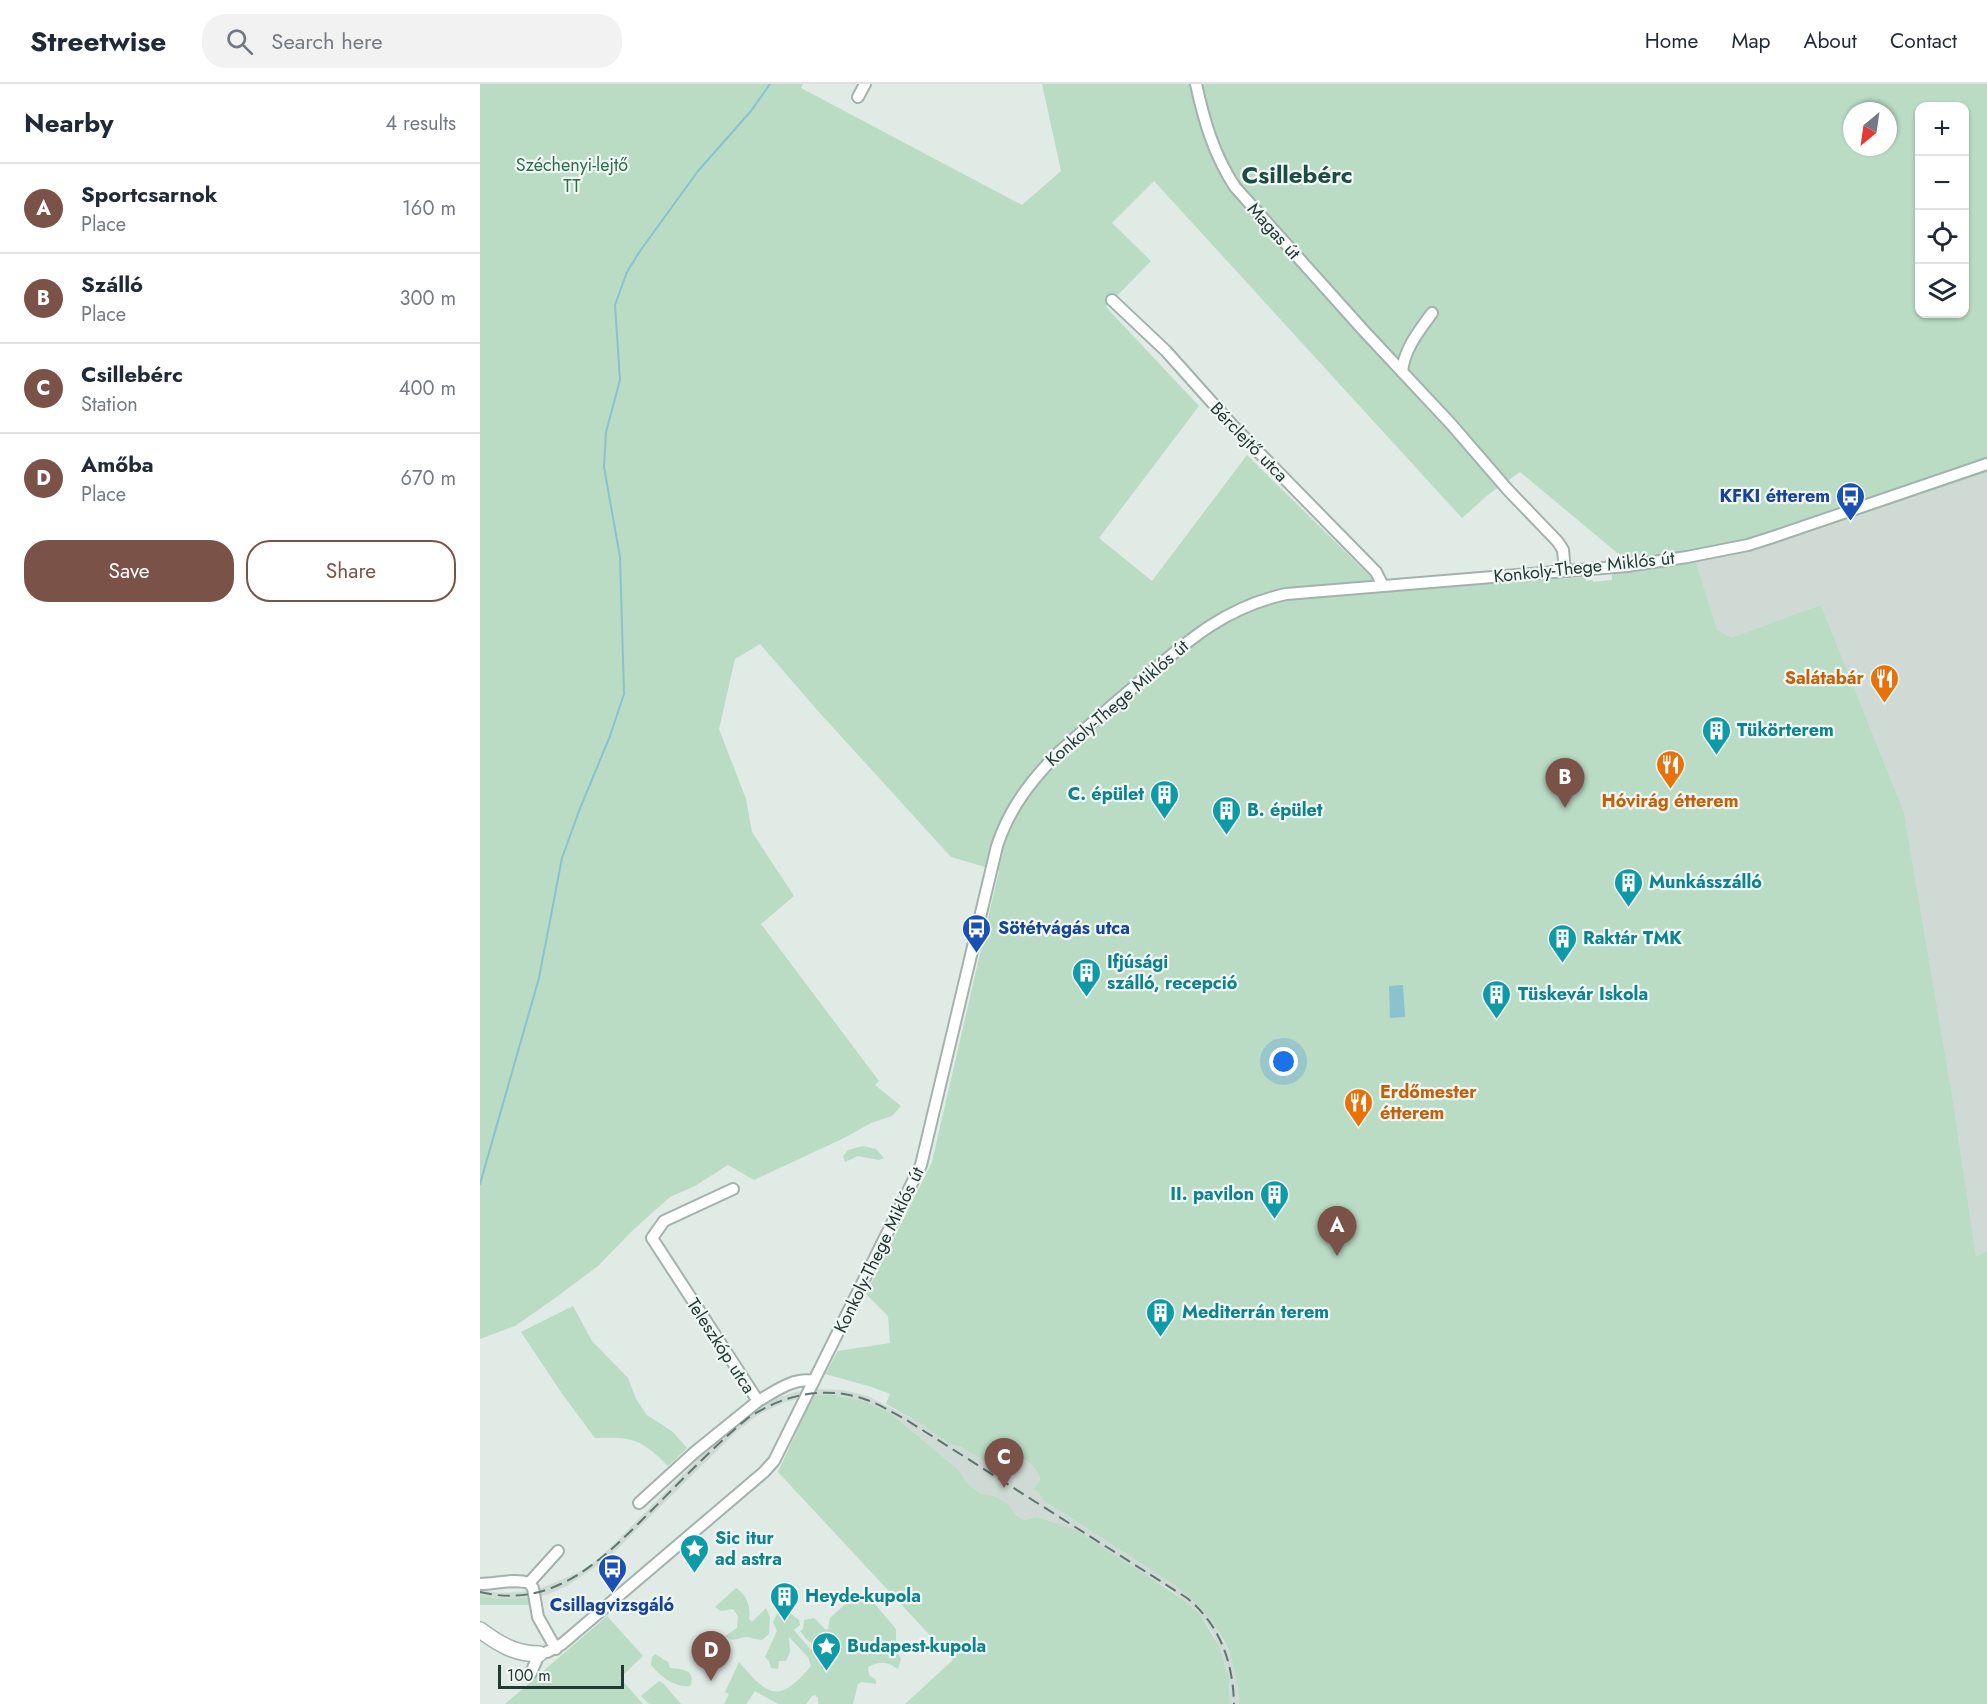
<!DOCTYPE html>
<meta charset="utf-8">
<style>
body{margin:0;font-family:Jost,sans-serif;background:#f2f2f3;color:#1f2937}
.controls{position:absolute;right:18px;top:18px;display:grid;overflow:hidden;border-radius:12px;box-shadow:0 2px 4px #0004}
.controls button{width:54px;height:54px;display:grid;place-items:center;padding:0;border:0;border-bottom:2px solid #e0e1e3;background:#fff;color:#1f2937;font:30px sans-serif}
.compass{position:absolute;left:1363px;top:18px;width:54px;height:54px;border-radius:50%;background:#fff;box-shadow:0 2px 4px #0004;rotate:209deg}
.scale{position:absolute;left:18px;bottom:15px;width:126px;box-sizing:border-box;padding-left:6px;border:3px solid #223a34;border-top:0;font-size:16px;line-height:21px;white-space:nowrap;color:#223a34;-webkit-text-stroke:4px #f1f7f4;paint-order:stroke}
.you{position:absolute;left:804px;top:978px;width:21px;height:21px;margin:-15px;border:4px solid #fff;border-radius:50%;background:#1a73e8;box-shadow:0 0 0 9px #1a73e833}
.badge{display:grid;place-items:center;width:39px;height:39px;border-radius:50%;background:#7b5248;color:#fff;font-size:20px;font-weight:700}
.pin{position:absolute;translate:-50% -50px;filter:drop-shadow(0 2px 3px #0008)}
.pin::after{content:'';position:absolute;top:32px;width:21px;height:18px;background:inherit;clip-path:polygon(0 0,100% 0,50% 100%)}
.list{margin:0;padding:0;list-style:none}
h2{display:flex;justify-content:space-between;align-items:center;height:78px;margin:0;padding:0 24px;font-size:26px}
h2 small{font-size:20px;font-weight:400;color:#747a83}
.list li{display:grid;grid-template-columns:39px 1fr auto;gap:18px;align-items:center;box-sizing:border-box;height:90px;padding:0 24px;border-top:2px solid #e0e1e3}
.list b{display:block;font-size:22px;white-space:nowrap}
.list p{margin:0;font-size:20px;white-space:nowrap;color:#747a83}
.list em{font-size:20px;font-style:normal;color:#747a83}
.actions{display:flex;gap:12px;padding:18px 24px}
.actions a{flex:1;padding:14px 0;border:2px solid #7b5248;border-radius:24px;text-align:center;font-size:21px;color:#7b5248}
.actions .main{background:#7b5248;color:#fff}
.icon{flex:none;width:33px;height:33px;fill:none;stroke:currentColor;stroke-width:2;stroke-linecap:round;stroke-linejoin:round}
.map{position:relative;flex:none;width:1507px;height:1620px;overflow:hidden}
header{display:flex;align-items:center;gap:36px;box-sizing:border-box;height:84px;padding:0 30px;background:#fff;border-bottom:2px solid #e0e1e3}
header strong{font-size:28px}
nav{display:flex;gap:33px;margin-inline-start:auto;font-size:21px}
.search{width:420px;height:54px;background:#f2f2f3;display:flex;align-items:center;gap:15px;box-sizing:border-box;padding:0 21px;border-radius:24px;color:#747a83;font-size:22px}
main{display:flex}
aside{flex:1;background:#fff}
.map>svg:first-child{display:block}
</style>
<header>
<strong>Streetwise</strong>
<div class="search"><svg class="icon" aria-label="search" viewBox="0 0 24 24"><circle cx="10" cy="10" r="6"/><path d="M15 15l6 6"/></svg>Search here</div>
<nav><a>Home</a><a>Map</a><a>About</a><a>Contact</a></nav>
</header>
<main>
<aside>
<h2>Nearby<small>4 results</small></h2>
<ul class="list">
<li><span class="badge">A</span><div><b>Sportcsarnok</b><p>Place</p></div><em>160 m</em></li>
<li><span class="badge">B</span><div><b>Szálló</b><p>Place</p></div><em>300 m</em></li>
<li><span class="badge">C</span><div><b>Csillebérc</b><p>Station</p></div><em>400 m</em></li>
<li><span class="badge">D</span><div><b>Amőba</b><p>Place</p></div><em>670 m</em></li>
</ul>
<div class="actions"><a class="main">Save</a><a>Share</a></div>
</aside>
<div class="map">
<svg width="1507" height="1620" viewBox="0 0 1507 1620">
<rect width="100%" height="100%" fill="#e0ebe6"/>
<path fill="#cfdad5" d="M 1507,389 L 1507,1167 L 1496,1174 L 1474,1023 L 1424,728 L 1341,521 L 1251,555 L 1237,547 L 1216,478 L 1270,468 Z
M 337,1305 L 363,1306 L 388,1312 L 438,1338 L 471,1361 L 479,1362 L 508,1379 L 520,1360 L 546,1377 L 555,1385 L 559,1392 L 558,1408 L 563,1416 L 693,1500 L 712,1514 L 724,1526 L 737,1545 L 753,1577 L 757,1595 L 759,1620 L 750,1620 L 750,1603 L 747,1584 L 734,1551 L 720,1530 L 704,1516 L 688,1504 L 556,1433 L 544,1436 L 535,1432 L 529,1420 L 514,1412 L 500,1409 L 488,1400 L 478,1385 L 410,1329 L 381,1316 L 361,1312 L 328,1313 L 305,1318 L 278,1331 L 255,1349 L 126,1476 L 87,1502 L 69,1510 L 50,1515 L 20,1515 L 0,1512 L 0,1506 L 21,1509 L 52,1507 L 79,1497 L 103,1486 L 125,1469 L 242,1351 L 265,1332 L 292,1316 L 315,1308 Z"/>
<path fill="#badbc4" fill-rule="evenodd" d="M 0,0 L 323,0 L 321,4 L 542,121 L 581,87 L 562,0 L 1507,0 L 1507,389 L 1270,468 L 1216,478 L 1237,546 L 1251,554 L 1341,521 L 1424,728 L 1474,1023 L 1496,1173 L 1507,1167 L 1507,1620 L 759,1620 C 758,1568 735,1530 693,1500 L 563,1416 L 558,1408 L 554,1405 C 557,1401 561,1397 559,1392 C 556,1380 531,1367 521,1361 L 508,1379 L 479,1362 L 471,1361 L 438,1338 L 406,1320 L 410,1310 L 392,1303 L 345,1290 L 358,1267 L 410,1259 L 408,1232 L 386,1210 L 452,1078 L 519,787 L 471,773 L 338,627 L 280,560 L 255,575 L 239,645 L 266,715 L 272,748 L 314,812 L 281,840 L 399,997 L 395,1001 L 421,1022 L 412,1032 L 391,1039 L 364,1054 L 274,1096 L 248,1081 L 215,1102 L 190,1113 L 154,1145 L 118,1182 L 71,1217 L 35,1242 L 0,1255 ZM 1440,22 L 1484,22 L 1484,230 L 1440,230 ZM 1372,27 L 1408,27 L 1408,63 L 1372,63 ZM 674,97 L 982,434 L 1009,410 L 1040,388 L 1159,487 L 1132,490 L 1132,496 L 1113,498 L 1113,496 L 1106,497 L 1105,493 L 905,507 L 767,371 L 672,497 L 619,454 L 719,322 L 626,223 L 671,177 L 632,139 Z
M 383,1062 L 396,1065 L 404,1074 L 399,1076 L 378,1072 L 365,1078 L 363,1072 L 368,1066 Z
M 93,1222 L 112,1257 L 148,1294 L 156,1315 L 167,1331 L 193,1348 L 207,1364 L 188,1382 C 160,1354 153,1353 115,1354 L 83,1311 L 41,1248 Z
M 352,1311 L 381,1316 L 410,1329 L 478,1385 L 488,1400 L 500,1409 L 514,1412 L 529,1420 L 536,1432 L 544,1436 L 556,1433 L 596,1446 L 704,1516 L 720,1530 L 739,1562 L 749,1593 L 750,1620 L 425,1620 L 473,1576 L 298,1388 L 333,1312 Z
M 256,1504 C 267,1511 271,1523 269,1535 L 272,1538 L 286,1524 L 290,1533 L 289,1550 L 282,1556 C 277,1556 270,1553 266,1553 C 256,1554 254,1559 245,1552 L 257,1544 L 258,1532 L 253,1525 L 241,1527 L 235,1523 Z
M 0,1512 L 20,1515 L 50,1515 L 50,1521 L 0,1521 Z
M 389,1513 L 416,1545 L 416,1565 L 421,1575 L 418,1585 C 407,1577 400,1577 388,1583 L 389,1591 L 396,1596 L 396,1600 L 382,1598 L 378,1600 L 373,1620 L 338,1620 L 338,1614 L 335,1611 L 332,1612 L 326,1620 L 298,1620 L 275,1607 L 266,1620 L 244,1620 L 249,1610 L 245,1608 L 259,1578 C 289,1613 299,1620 331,1582 L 328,1573 L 309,1553 L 310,1568 L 306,1577 L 299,1577 L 298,1585 L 291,1584 L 289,1577 L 285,1573 L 297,1547 L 293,1538 L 298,1528 L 306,1526 L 319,1536 L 320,1541 L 314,1546 L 331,1566 L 334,1561 L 326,1555 L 320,1547 L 323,1545 L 324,1536 L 334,1534 L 346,1546 L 348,1545 L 350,1534 L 372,1514 Z
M 127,1532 L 163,1572 L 140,1594 L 163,1620 L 25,1620 Z
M 175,1570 L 188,1578 L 190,1584 C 202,1585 217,1586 210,1602 C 195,1604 180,1592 171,1581 L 172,1573 Z
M 179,1597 L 183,1599 L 201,1620 L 169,1620 L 161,1612 Z"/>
<path fill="#8ac2ce" d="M 923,901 L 925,933 L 910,934 L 909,902 Z"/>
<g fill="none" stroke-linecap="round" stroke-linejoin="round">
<path stroke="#8ac2ce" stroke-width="2" d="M 0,1100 L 59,894 L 82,774 L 99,727 L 130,652 L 144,610 L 140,473 L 124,383 L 126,348 L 140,296 L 135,221 L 147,188 L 160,167 L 218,87 L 271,27 L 290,0"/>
<defs>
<path id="street" d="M 716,0 C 724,37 734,71 755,103 L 884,247 L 971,340 L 1028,406 L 1078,458 L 1083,466 L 1085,487
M 378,13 L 385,0
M 632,216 L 686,267 L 754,343 L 896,488 L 903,502
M 922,288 C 924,265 939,247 952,229
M 253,1105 L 184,1137 L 172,1154 L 278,1317 C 296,1307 313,1293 334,1297
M 159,1419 L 215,1368 L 278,1317
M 49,1499 L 78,1467
M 0,1500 C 16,1500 34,1494 49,1499 L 53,1504 L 58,1533 L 76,1565
M 51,1589 L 59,1570 L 67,1568 L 82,1560 L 284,1388 L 294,1377 L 441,1081 L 517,762 C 529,725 550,698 576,671 C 602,647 629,624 656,601 C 704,560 742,524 806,510 L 1147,482 L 1207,473 L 1268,461 L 1293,453 L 1507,380"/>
<path id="secondary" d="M 0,1546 C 19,1560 35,1570 59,1570"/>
</defs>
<use href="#street" stroke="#a3b2ad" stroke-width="14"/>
<use href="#secondary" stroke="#a0b6ae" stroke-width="18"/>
<use href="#street" stroke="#fff" stroke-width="10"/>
<use href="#secondary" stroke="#fff" stroke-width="15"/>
<path stroke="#5c7670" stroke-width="2" stroke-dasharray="12 6" stroke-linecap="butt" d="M 0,1508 C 73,1526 122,1476 169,1429 C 201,1397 233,1363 268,1334 C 304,1310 346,1301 387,1316 C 401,1321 413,1329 425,1335 L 707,1514 C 740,1541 753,1578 754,1620"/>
</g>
<defs>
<symbol id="bus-pin" viewBox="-11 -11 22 30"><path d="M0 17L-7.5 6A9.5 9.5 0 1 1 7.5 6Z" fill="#1a4fb4" stroke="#f1f7f4"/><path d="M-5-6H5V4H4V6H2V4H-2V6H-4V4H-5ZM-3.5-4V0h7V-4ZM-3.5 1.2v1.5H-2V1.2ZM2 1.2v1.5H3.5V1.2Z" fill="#fff"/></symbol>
<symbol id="restaurant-pin" viewBox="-11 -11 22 30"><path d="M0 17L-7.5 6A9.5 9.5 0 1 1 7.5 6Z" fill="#e8710a" stroke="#f1f7f4"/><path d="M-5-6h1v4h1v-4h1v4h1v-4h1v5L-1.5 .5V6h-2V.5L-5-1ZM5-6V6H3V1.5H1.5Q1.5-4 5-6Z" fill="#fff"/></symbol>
<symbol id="building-pin" viewBox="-11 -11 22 30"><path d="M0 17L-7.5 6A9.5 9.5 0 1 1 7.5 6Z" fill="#0f9aa8" stroke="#f1f7f4"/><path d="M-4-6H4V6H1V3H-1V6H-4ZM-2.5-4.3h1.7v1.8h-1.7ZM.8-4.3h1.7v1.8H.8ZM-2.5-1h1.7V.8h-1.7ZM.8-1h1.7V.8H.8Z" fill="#fff"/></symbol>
<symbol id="sight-pin" viewBox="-11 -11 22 30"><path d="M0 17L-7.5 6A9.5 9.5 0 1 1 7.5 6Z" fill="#0f9aa8" stroke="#f1f7f4"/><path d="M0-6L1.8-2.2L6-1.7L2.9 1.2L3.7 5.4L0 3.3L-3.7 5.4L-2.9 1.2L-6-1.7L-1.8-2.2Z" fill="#fff"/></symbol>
</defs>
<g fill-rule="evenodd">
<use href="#bus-pin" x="1354" y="396" width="33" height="45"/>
<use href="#restaurant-pin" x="1388" y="578" width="33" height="45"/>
<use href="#building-pin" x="1220" y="630" width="33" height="45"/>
<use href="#restaurant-pin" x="1174" y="664" width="33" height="45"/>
<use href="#building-pin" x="668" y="694" width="33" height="45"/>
<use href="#building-pin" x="730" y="710" width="33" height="45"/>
<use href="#building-pin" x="1132" y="782" width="33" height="45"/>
<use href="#bus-pin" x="480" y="828" width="33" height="45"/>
<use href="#building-pin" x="1066" y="838" width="33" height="45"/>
<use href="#building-pin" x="590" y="872" width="33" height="45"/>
<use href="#building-pin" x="1000" y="894" width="33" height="45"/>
<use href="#restaurant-pin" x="862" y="1002" width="33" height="45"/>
<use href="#building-pin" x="778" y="1094" width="33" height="45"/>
<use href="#building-pin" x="664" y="1212" width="33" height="45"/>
<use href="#sight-pin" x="198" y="1448" width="33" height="45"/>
<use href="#bus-pin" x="116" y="1468" width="33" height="45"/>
<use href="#building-pin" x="288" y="1496" width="33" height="45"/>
<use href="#sight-pin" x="330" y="1546" width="33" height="45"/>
</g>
<g text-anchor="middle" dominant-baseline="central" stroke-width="4.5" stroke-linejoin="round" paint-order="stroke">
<g font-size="18" fill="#2d6f49" stroke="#f1f7f4">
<text x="92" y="81">Széchenyi-lejtő<tspan x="92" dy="21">TT</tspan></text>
</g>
<g font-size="18" fill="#223a34" stroke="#f1f7f4">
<text transform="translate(794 147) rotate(48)">Magas út</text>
<text transform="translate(769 358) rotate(46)">Bérclejtő utca</text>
<text transform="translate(1104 483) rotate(-6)">Konkoly-Thege Miklós út</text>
<text transform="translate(637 619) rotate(-41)">Konkoly-Thege Miklós út</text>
<text transform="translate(399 1166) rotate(-64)">Konkoly-Thege Miklós út</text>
<text transform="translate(241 1262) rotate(57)">Teleszkóp utca</text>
</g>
<g font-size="18" font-weight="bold" fill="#164399" stroke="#f1f7f4" text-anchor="end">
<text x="1350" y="412">KFKI étterem</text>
<text x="518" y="844" text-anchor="start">Sötétvágás utca</text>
<text x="132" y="1521" text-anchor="middle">Csillagvizsgáló</text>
</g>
<g font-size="18" font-weight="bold" fill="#c56008" stroke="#f1f7f4" text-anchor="end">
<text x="1384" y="594">Salátabár</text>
<text x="1190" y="717" text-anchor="middle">Hóvirág étterem</text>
<text x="900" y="1008" text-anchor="start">Erdőmester<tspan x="900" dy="21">étterem</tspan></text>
</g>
<g font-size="18" font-weight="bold" fill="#0d838f" stroke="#f1f7f4" text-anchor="start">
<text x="1257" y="646">Tükörterem</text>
<text x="664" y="710" text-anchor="end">C. épület</text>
<text x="767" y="726">B. épület</text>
<text x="1169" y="798">Munkásszálló</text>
<text x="1103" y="854">Raktár TMK</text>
<text x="627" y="878">Ifjúsági<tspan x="627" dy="21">szálló, recepció</tspan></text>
<text x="1038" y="910">Tüskevár Iskola</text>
<text x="774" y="1110" text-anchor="end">II. pavilon</text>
<text x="702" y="1228">Mediterrán terem</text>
<text x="235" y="1454">Sic itur<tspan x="235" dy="21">ad astra</tspan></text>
<text x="325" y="1512">Heyde-kupola</text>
<text x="367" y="1562">Budapest-kupola</text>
</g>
<g font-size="24" font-weight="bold" fill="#1e4b42" stroke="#f1f7f4">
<text x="817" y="90">Csillebérc</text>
</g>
</g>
</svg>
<div class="controls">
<button>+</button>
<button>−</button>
<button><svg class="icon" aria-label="locate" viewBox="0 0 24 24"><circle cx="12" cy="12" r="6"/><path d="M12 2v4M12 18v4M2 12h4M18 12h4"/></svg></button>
<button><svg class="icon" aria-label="layers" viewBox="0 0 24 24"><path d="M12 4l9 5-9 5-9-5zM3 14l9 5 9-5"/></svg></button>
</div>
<svg class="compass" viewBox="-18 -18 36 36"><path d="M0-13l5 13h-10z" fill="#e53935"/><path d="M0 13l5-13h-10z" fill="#747a83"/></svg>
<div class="scale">100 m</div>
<div class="you"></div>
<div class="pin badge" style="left:857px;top:1172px">A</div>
<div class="pin badge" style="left:1085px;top:724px">B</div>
<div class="pin badge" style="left:524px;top:1404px">C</div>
<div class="pin badge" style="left:231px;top:1597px">D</div>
</div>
</main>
